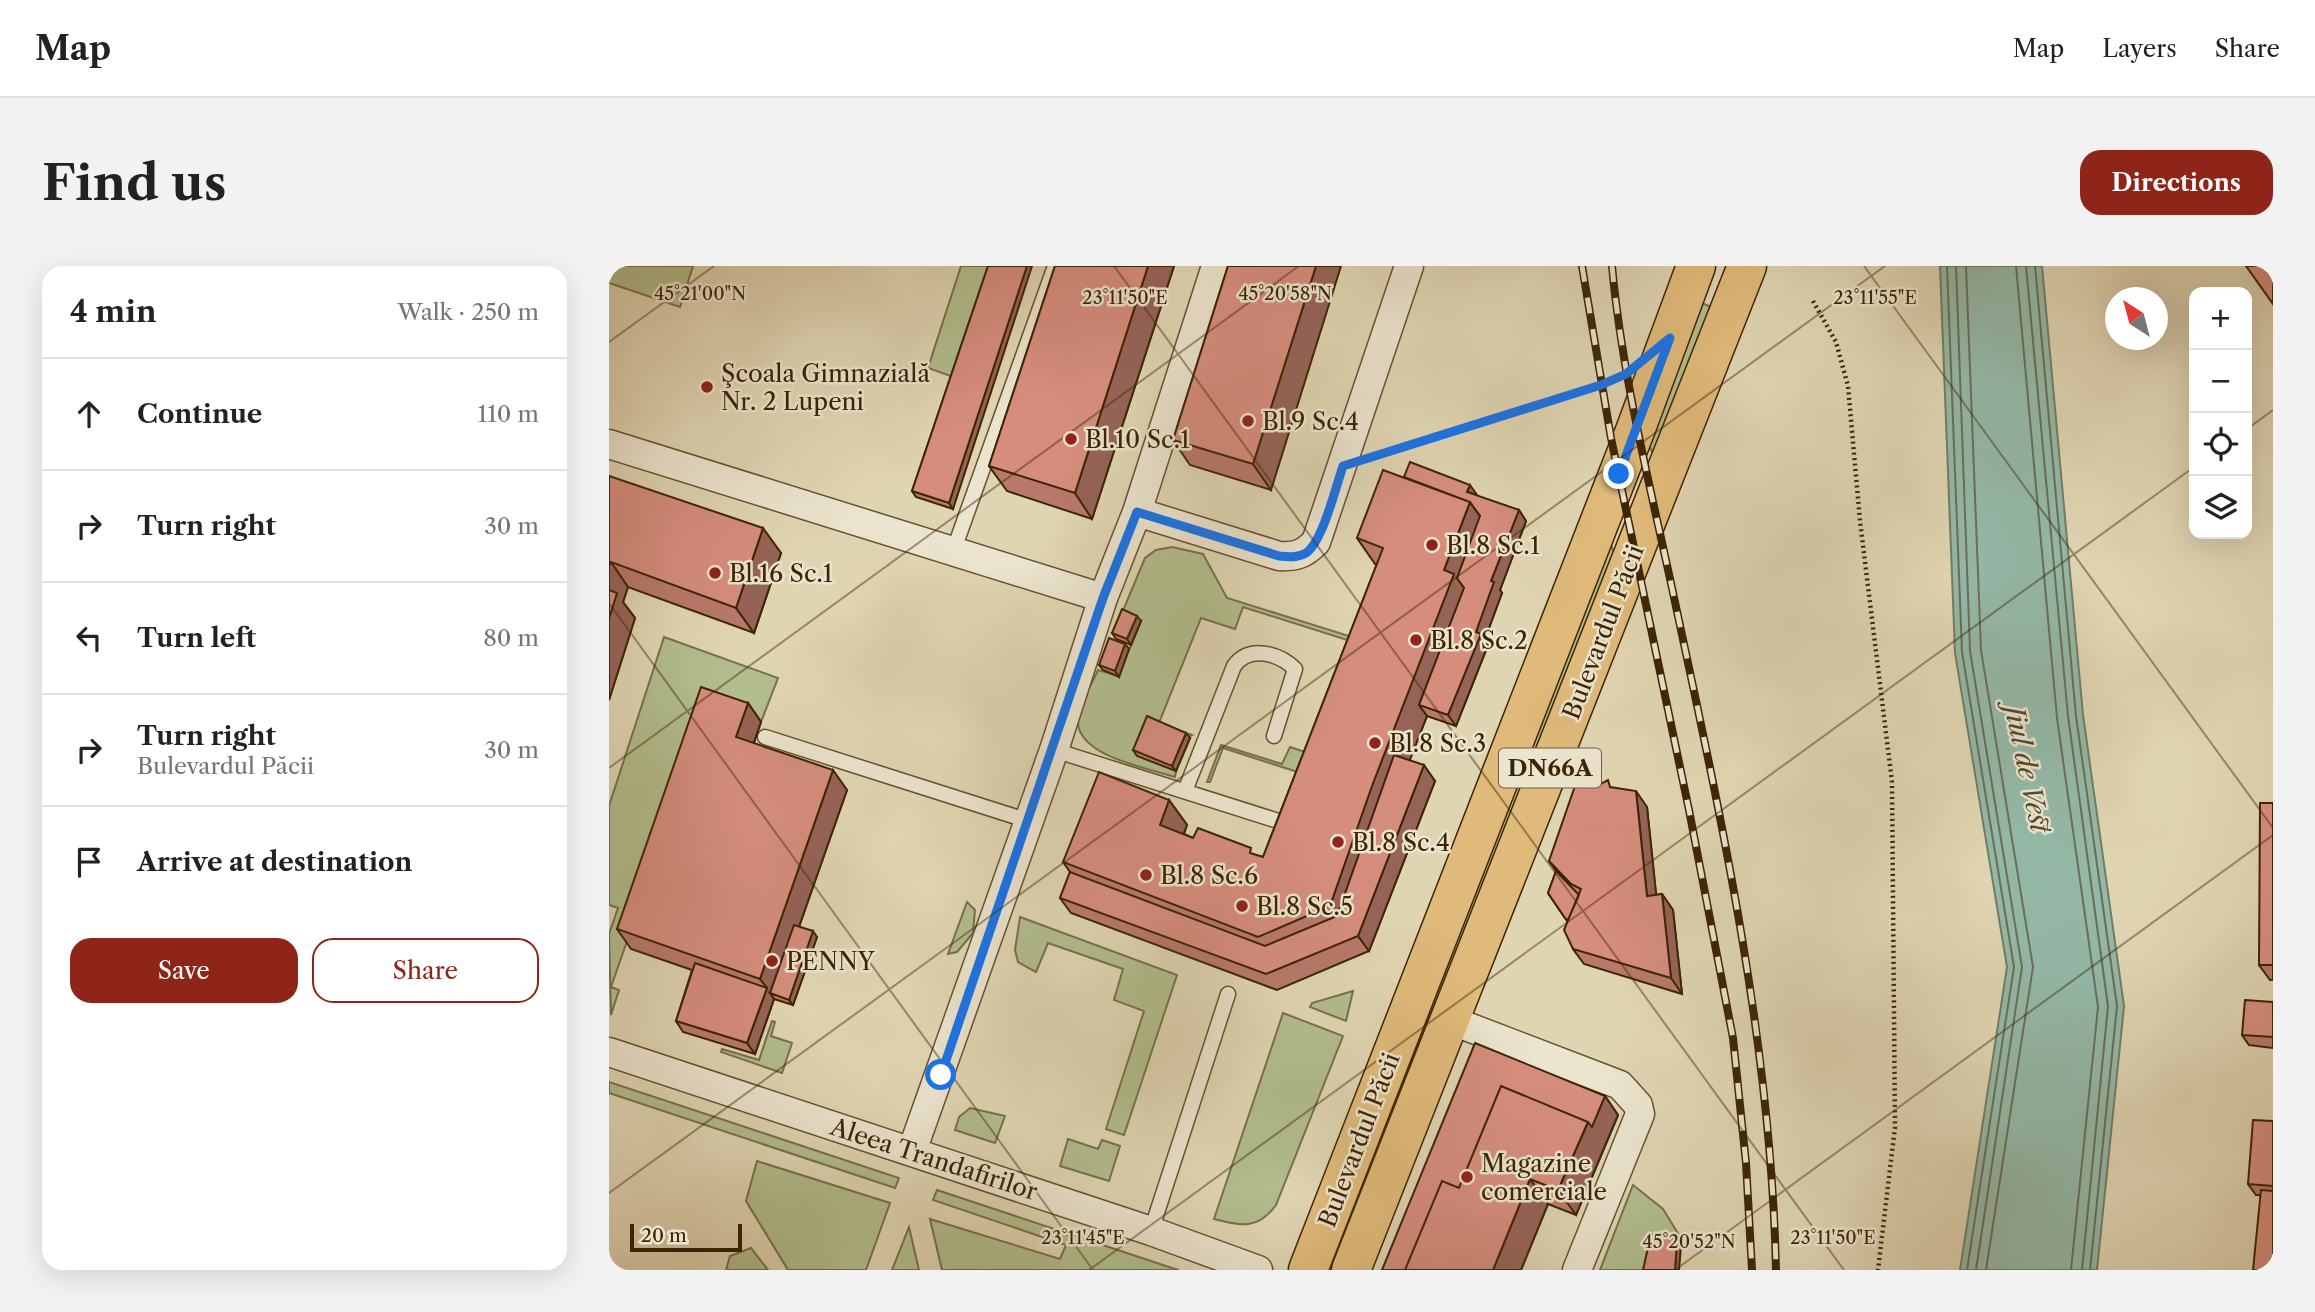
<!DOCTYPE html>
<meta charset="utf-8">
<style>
body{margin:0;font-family:"Libre Caslon Text",serif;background:#f2f2f2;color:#222}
.controls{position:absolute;right:21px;top:21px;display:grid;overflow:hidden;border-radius:14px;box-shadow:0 7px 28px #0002}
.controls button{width:63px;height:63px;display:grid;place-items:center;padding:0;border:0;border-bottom:2px solid #e0e0e0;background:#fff;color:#222;font:35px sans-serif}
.compass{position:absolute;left:1496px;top:21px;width:63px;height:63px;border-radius:50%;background:#fff;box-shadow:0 7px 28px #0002;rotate:324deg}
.scale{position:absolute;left:21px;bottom:18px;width:112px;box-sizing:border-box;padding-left:7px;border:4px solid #3d2503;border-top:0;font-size:19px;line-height:24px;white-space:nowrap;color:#3d2503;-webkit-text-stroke:5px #ebe4ce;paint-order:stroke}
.stop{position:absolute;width:21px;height:21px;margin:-16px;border:5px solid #1a73e8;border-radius:50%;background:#fff}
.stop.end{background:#1a73e8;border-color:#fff;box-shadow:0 2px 7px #0008}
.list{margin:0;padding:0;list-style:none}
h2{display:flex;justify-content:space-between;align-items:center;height:91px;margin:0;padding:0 28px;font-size:30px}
h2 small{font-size:23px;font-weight:400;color:#767676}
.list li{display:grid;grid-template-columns:46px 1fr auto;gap:21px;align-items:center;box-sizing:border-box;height:112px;padding:0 28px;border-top:2px solid #e0e0e0}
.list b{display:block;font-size:26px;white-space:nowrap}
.list p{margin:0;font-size:23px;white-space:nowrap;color:#767676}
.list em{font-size:23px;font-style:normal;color:#767676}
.actions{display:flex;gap:14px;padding:21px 28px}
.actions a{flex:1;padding:16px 0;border:2px solid #8f2418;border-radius:21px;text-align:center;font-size:24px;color:#8f2418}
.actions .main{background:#8f2418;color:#fff}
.icon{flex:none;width:38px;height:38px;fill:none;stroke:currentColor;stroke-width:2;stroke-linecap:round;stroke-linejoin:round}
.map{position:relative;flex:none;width:1664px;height:1004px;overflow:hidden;border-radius:21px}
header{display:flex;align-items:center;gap:42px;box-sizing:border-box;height:98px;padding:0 35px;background:#fff;border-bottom:2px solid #e0e0e0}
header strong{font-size:33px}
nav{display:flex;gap:38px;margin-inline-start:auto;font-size:24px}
.intro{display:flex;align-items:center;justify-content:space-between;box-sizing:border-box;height:168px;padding:0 42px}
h1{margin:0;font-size:49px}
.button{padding:18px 32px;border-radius:21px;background:#8f2418;color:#fff;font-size:24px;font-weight:700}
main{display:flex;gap:42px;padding:0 42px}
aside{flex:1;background:#fff;border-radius:21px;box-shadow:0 7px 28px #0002}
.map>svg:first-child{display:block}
</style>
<header>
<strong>Map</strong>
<nav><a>Map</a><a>Layers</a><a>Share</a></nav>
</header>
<div class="intro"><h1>Find us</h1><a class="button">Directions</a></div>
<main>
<aside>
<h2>4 min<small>Walk · 250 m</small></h2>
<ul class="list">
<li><svg class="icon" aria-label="ahead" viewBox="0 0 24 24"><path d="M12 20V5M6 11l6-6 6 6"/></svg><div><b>Continue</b></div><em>110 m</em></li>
<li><svg class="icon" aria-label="right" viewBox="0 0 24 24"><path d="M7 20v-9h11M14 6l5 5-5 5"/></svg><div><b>Turn right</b></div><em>30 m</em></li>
<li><svg class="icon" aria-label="left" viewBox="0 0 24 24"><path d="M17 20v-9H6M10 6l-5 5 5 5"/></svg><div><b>Turn left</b></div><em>80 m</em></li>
<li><svg class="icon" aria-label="right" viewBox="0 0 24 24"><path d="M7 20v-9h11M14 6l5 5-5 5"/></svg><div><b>Turn right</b><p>Bulevardul Păcii</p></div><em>30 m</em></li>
<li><svg class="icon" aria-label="arrive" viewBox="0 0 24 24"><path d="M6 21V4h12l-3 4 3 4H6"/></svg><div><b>Arrive at destination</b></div></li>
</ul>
<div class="actions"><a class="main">Save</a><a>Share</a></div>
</aside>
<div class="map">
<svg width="1664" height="1004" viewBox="0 0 1664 1004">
<rect width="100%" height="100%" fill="#e0d5b3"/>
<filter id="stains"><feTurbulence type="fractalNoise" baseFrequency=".00286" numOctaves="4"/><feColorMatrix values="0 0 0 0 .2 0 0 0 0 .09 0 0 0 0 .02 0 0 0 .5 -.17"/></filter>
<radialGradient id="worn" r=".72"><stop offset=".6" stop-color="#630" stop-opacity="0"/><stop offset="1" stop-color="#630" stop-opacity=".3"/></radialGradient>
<path fill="#b2bd8d" stroke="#787148" stroke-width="2" d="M 0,0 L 84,0 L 71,41 L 0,17 Z
M 352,0 L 384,0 L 347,112 L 319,102 Z
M 1088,35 L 1105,42 L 1047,194 L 1036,171 Z
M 1000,272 L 1008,297 L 826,761 L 812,756 Z
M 563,281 L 594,288 L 618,332 L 756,375 L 754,379 L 634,341 L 626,363 L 592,352 L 550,457 L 583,469 L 528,489 L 567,505 L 566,511 C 539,502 467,490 469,454 C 470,438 483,418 489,404 L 509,410 L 532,355 L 513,347 L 536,292 L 547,284 Z
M 55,371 L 169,412 L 152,456 L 101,439 L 2,721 L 10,724 L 2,749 L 0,668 L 9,642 L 0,639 L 0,540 Z
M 612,479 L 673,498 L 681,481 L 711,491 L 704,511 L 614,482 L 601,516 L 598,516 Z
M 358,636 L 366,644 L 364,667 L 348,686 L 339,688 Z
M 411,651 L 568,709 L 515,869 L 497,863 L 535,745 L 505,734 L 514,703 L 439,677 L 427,706 L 409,696 L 406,684 Z
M 744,725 L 737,755 L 701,741 L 703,737 Z
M 674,747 L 734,770 L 667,939 C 649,964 633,960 605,953 Z
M 163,755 L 166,756 L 162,770 L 183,777 L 173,807 L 112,786 L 113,783 L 150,794 Z
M 0,816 L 290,912 L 286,922 L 0,827 Z
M 361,842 L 396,850 L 386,877 L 346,864 L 350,851 Z
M 459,873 L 489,883 L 493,874 L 511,880 L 500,915 L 451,900 Z
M 148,895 L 281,937 L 257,1004 L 179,1004 L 137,935 Z
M 1024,919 L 1054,943 L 1076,979 L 1046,974 L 1039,1004 L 991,1004 Z
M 328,924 L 563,1002 L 570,1004 L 333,1004 L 321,953 L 451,993 L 457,979 L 324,934 Z
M 300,961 L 310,1004 L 283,1004 Z
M 142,982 L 159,1004 L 117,1004 L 121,990 Z"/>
<path fill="#94b9a8" stroke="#717e66" stroke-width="2" d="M 1331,0 L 1433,0 L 1474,449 L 1515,740 L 1488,1004 L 1351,1004 L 1398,701 L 1346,387 Z"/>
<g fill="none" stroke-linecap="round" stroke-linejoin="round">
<path stroke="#686f56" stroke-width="2" d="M 1338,0 L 1353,386 L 1405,701 L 1358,1004
M 1347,0 L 1361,385 L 1413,701 L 1367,1004
M 1357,0 L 1372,384 L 1424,701 L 1377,1004
M 1407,0 L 1448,452 L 1489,741 L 1462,1004
M 1417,0 L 1459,450 L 1499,740 L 1473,1004
M 1426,0 L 1467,450 L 1508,740 L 1481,1004"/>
<defs>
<path id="service" d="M 344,286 L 446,0
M 156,471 L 420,555
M 445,484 L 685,560
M 576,525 L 625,400 C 640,379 670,387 686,403 L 665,470
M 542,965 L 619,728"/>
<path id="minor" d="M 0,178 L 494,332
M 528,246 L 670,290 C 687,291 695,288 707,276 L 800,0
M 841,754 L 1011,819 L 1029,839 L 1031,848 L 968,1004
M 0,786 L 542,965 L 649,1004
M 303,885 L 445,484 L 494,332 L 528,246 L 607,0"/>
<path id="primary" d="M 699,1004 L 1026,165 L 1087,0
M 742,1004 L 1138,0"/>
</defs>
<use href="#service" stroke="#66512f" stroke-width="17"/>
<use href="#minor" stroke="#66512f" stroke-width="31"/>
<use href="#primary" stroke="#3d2503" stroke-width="41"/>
<path stroke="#3d2503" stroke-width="4.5" stroke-dasharray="2 3.5" stroke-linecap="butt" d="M 1204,35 L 1227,76 L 1239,120 L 1251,255 L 1283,516 L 1286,861 L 1269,1004
M 771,188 L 1003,114"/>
<use href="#service" stroke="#ebe4ce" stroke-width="14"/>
<use href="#minor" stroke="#ebe4ce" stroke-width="28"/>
<use href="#primary" stroke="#e0ba7a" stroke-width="38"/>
<defs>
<path id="rail" d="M 973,0 L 1002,172 L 1080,544 L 1124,772 L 1137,897 L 1143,1004
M 1003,0 C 1013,109 1040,215 1063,322 C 1111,547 1162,773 1167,1004"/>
</defs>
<use href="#rail" stroke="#3d2503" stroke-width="8"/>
<use href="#rail" stroke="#ebe4ce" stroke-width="5" stroke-dasharray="16" stroke-linecap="butt"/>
</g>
<path fill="#b8796c" stroke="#3d2503" stroke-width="2" d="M 379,0 L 344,243 L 307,231 L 303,225 Z
M 446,0 L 565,0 L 483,253 L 398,225 L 380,200 Z
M 619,0 L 662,224 L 581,199 L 564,174 Z
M 0,210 L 172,287 L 145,367 L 19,321 L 14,336 L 26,352 L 0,434 Z
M 795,211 L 868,230 L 910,244 L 917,255 L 891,324 L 893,327 L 876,373 L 879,379 L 847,460 L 818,450 L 800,494 L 826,515 L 760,685 L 668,724 L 462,647 L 451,632 L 461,606 L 454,596 L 560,534 L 578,559 L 575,568 L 584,572 L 654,591 L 768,298 L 766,298 L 748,272 Z
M 532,355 L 522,379 L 507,373 L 503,367 Z
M 520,383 L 510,411 L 494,404 L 490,399 Z
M 139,437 L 152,456 L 145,477 L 238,524 L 190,661 L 208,671 L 184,739 L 165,733 L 146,788 L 74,766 L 67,755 L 83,704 L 22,683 L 8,663 Z
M 581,472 L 567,505 L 528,490 L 524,484 Z
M 1004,522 L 1038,541 L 1047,629 L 1053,628 L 1064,644 L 1073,728 L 975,698 L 964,683 L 958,655 L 939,627 L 947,605 L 940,595 Z
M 1664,537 L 1664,714 L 1661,714 L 1650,699 Z
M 1664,736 L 1664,782 L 1640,779 L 1633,769 Z
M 996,830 L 1009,849 L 967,949 L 939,938 L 912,1004 L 773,1004 Z
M 1664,855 L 1664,1004 L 1651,929 L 1647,929 L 1639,918 Z"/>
<path fill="#966358" stroke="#3d2503" stroke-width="2" d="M 418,0 L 423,0 L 344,243 L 340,237 Z
M 539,0 L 565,0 L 483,253 L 466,227 Z
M 707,0 L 732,0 L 662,224 L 644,198 Z
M 861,219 L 868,229 L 858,226 Z
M 861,236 L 879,261 L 810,439 L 818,450 L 781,545 L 739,665 L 721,640 L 835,304 Z
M 910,244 L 917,255 L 891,324 L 893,327 L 876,373 L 879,379 L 847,460 L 839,449 L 867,366 L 882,315 Z
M 154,262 L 172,287 L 145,367 L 127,342 Z
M 2,296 L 19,321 L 14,336 L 26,352 L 0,434 L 0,300 Z
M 528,350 L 532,355 L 522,379 L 518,373 Z
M 516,378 L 520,383 L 510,411 L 506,405 Z
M 139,437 L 152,456 L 140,490 L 127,471 Z
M 577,467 L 581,472 L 567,505 L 563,500 Z
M 815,499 L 826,515 L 760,685 L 749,670 Z
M 224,504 L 238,524 L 166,729 L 161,727 L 165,733 L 146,788 L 138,777 L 158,722 L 151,713 Z
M 1027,525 L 1038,541 L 1049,646 L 1038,630 Z
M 560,534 L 578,559 L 568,584 L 551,559 Z
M 1053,628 L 1064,644 L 1073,728 L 1062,712 Z
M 204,665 L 208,671 L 184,739 L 180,734 Z
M 996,830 L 1009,849 L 967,949 L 949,924 L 979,856 Z
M 921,913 L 939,938 L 912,1004 L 884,1004 Z
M 1068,974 L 1072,980 L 1070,1004 L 1066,1004 Z"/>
<path fill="#d68d7e" stroke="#3d2503" stroke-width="2" d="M 379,0 L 418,0 L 340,237 L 303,225 Z
M 446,0 L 539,0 L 466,227 L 380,200 Z
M 619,0 L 707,0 L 644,198 L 564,174 Z
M 1637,0 L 1664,0 L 1664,38 Z
M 801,196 L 861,219 L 858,226 L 910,244 L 882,315 L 885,316 L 867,366 L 872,368 L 839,449 L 810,439 L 855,322 L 848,312 L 871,250 L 861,236 L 795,211 Z
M 774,204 L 861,236 L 835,304 L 845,308 L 763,520 L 721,640 L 649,671 L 454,596 L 490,506 L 560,534 L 551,559 L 584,572 L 589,562 L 642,582 L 641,587 L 654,591 L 774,282 L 748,272 Z
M 0,210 L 154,262 L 127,342 L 2,296 L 0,300 Z
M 0,324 L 8,327 L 0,353 Z
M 513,343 L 528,350 L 518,373 L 503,367 Z
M 500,372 L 516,378 L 506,405 L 490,399 Z
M 92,421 L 139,437 L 127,471 L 224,504 L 151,713 L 8,663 Z
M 538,450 L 577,467 L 563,500 L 524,484 Z
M 785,489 L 815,499 L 749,670 L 657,708 L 451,632 L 461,606 L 656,680 L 728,650 Z
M 999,514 L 1001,521 L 1027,525 L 1038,630 L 1053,628 L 1062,712 L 964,683 L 955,664 L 972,623 L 962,618 L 940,595 L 967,517 L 990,519 Z
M 1651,537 L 1664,537 L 1664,699 L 1650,699 Z
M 947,605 L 970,629 L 959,654 L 956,652 L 939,627 Z
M 185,659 L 204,665 L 180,734 L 161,727 Z
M 86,697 L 158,722 L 138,777 L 67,755 Z
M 1636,734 L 1664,736 L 1664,771 L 1633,769 Z
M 866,777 L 996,830 L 983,861 L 979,856 L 892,820 L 850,922 L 833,915 L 796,1004 L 773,1004 Z
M 892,820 L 979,856 L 949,924 L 921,913 L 884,1004 L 796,1004 L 833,915 L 850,922 Z
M 1644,854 L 1664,855 L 1664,920 L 1639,918 Z
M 1652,924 L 1664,925 L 1664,1004 L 1644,1004 Z
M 1042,968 L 1068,974 L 1066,1004 L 1034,1004 Z"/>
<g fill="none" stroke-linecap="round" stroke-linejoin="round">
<path stroke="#1a73e8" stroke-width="9" d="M 332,809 L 494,332 L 528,246 L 670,290 C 679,291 689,292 697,287 C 714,275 727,220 734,200 L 992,119 L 1017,108 L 1061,72 L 1010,208"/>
</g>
<path fill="none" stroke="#3d2503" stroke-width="2" stroke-opacity="0.45" d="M 505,0 L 1235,1004M 1255,0 L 1664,562M 0,76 L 105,0M 1638,163 L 1664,144M 0,337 L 484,1004M 0,502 L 690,0M 0,927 L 1276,0M 480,1004 L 1585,201M 1066,1004 L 1664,569M 1651,1004 L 1664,995"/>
<g fill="#8f2418" stroke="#ebe4ce" stroke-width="2.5">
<circle cx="98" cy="121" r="7"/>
<circle cx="639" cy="155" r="7"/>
<circle cx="462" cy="173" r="7"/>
<circle cx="823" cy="279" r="7"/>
<circle cx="106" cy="307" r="7"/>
<circle cx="807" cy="374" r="7"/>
<circle cx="766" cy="477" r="7"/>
<circle cx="729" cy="576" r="7"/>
<circle cx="537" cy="609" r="7"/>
<circle cx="633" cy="640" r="7"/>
<circle cx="163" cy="695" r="7"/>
<circle cx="858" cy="911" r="7"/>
</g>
<g text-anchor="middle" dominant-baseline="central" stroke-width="5" stroke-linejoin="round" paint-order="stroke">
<rect fill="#ebe4ce" stroke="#715e40" stroke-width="2" x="890" y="482.5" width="102" height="39" rx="5"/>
<g font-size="23" font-weight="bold" fill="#3d2503">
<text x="941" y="502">DN66A</text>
</g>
<g font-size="24" fill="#3d2503" stroke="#ebe4ce" text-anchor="start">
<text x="112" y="107">Şcoala Gimnazială<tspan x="112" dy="28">Nr. 2 Lupeni</tspan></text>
<text x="653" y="155">Bl.9 Sc.4</text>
<text x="476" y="173">Bl.10 Sc.1</text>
<text x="837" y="279">Bl.8 Sc.1</text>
<text x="120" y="307">Bl.16 Sc.1</text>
<text x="821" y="374">Bl.8 Sc.2</text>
<text x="780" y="477">Bl.8 Sc.3</text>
<text x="743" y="576">Bl.8 Sc.4</text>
<text x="551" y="609">Bl.8 Sc.6</text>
<text x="647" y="640">Bl.8 Sc.5</text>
<text x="177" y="695">PENNY</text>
<text x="872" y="897">Magazine<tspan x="872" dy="28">comerciale</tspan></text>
</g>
<g font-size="24" fill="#3d2503" stroke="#ebe4ce">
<text transform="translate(994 366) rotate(-69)">Bulevardul Păcii</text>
<text transform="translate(750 874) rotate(-69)">Bulevardul Păcii</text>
<text transform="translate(325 893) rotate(18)">Aleea Trandafirilor</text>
</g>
<g font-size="26" font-style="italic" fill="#534a2c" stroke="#ebe4ce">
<text transform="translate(1418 503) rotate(78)">Jiul de Vest</text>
</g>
</g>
<g font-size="18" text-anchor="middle" fill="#3d2503" stroke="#ebe4ce" stroke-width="5" stroke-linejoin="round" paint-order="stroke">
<text x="91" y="34">45°21'00"N</text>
<text x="676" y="34">45°20'58"N</text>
<text x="516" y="38">23°11'50"E</text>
<text x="1266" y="38">23°11'55"E</text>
<text x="474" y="978">23°11'45"E</text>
<text x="1224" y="978">23°11'50"E</text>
<text x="1080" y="982">45°20'52"N</text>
</g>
<rect width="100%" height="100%" filter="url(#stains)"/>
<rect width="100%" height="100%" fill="url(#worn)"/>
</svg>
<div class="controls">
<button>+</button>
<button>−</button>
<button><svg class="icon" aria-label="locate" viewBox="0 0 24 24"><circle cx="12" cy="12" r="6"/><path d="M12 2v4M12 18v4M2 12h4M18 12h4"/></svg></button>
<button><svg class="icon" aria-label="layers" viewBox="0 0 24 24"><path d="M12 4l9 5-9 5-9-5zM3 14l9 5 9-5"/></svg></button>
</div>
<svg class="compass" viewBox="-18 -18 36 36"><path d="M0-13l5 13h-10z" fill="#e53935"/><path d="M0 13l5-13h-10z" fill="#767676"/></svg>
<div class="scale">20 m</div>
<div class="stop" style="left:332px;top:809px"></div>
<div class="stop end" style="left:1010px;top:208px"></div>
</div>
</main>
